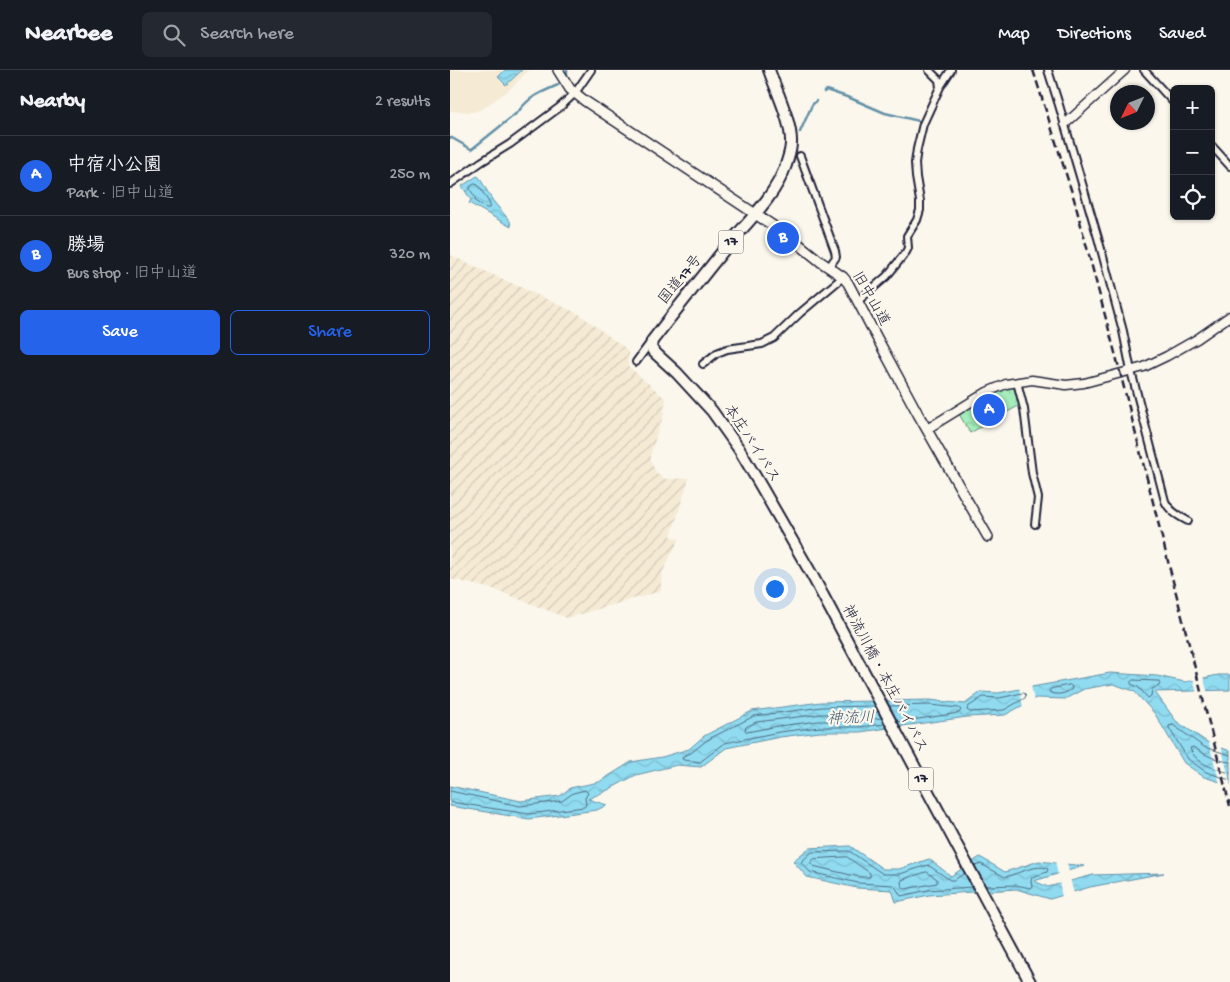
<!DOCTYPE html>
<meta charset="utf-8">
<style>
body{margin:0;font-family:"Gochi Hand","Klee One",sans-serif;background:#242831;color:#f1f3f6}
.controls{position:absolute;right:15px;top:15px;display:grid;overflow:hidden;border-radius:8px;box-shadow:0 1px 4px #0004}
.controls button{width:45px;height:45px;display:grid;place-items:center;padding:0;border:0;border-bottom:1px solid #363941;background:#171b24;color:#f1f3f6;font:25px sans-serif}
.compass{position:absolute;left:660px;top:15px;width:45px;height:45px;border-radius:50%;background:#171b24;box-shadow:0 1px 4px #0004;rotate:227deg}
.you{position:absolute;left:324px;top:518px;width:18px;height:18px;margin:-12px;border:4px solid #fff;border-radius:50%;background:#1a73e8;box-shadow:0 0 0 8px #1a73e833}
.badge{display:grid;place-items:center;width:32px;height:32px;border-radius:50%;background:#2563eb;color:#fff;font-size:16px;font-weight:700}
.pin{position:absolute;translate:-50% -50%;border:2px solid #fff;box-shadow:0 1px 5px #0006}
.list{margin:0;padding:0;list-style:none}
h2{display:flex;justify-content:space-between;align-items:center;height:65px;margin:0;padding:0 20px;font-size:21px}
h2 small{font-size:16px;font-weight:400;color:#9ea1a6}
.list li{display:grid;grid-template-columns:32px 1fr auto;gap:15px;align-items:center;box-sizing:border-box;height:80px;padding:0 20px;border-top:1px solid #363941}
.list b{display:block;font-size:19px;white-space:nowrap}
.list p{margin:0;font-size:16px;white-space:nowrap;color:#9ea1a6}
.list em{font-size:16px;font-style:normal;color:#9ea1a6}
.actions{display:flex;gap:10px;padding:15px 20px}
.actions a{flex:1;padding:11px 0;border:1px solid #2563eb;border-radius:8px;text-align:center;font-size:18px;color:#2563eb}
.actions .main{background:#2563eb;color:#fff}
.icon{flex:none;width:28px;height:28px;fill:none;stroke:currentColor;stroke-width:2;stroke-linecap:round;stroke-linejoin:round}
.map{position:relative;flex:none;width:780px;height:912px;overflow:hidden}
header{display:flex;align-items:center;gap:30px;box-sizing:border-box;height:70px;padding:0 25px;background:#171b24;border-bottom:1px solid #363941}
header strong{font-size:24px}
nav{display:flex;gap:28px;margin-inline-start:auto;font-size:18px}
.search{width:350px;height:45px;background:#242831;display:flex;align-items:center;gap:12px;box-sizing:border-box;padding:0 18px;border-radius:8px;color:#9ea1a6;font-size:19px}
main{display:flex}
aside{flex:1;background:#171b24}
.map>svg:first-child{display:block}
</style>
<header>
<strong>Nearbee</strong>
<div class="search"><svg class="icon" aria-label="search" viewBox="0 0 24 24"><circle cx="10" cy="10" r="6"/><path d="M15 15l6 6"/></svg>Search here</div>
<nav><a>Map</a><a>Directions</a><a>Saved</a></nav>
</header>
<main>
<aside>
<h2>Nearby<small>2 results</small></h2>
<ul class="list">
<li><span class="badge">A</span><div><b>中宿小公園</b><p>Park · 旧中山道</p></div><em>250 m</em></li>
<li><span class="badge">B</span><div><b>勝場</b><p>Bus stop · 旧中山道</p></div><em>320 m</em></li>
</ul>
<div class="actions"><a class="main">Save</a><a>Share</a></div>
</aside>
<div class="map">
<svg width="780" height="912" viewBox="0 0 780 912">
<defs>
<pattern id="industrial-furrows" width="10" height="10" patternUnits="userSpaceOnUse" patternTransform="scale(1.25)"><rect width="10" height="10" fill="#f5ebd5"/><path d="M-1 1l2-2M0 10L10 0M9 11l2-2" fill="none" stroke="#d2c9b8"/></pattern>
<pattern id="park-crowns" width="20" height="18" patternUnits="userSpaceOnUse" patternTransform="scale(1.25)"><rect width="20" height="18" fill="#a5edbb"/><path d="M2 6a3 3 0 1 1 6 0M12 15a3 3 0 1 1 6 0" fill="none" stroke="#8ecba2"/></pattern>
<pattern id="water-waves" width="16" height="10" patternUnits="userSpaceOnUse" patternTransform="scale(1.25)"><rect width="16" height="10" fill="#90dbf0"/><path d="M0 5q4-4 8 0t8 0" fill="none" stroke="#7cbccf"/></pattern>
</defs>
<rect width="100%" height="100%" fill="#fbf7ec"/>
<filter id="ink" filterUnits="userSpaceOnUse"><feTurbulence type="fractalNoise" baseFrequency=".02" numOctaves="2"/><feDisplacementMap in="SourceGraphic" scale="10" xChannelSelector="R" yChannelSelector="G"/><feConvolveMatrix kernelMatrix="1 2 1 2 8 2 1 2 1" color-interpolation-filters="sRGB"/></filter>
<g filter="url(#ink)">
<path fill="#f5ebd5" d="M 0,0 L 79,0 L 58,21 L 32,39 L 24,42 L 0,41 Z"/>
<path fill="url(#industrial-furrows)" d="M 0,185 L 129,244 L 175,278 L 179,284 L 178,296 L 216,329 L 213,348 L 210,354 L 201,383 L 201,390 L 203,396 L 206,402 L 216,409 L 239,408 L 221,466 L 229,469 L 213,501 L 211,513 L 211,521 L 117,548 L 43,519 L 0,509 Z"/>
<path fill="url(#park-crowns)" stroke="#64887b" d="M 562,315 L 566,317 L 570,335 L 520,363 L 509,344 C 526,334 543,321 562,315 Z"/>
<path fill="url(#water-waves)" stroke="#6491a8" d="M 55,0 L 72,0 L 56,15 L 48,7 Z
M 27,106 L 29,107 L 43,131 L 60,151 L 61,157 L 19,133 L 21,130 L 12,116 Z
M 660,603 L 707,606 L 735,612 L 768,605 L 780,605 L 780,620 L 705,622 L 726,651 L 757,672 L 780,681 L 780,715 L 754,707 L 734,693 L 705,644 L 684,621 L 663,614 L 634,619 L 615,629 L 586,628 L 555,645 L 517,647 L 410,662 L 370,662 L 330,667 L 276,678 L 251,697 L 227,695 L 186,705 L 156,721 L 138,729 L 157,735 L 147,740 L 79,749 L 0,736 L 0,716 L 71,731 L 110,726 L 120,718 L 149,712 L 181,692 L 212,687 L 239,679 L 254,666 L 302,641 L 371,632 L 480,630 L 515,634 L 531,622 L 548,623 Z
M 400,776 L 433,799 L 449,799 L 479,789 L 501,806 L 530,787 L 555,802 L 589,791 L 634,796 L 584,811 L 598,817 L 643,805 L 714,803 L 640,817 L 600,829 L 566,819 L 479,825 L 446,832 L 442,820 L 407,818 L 357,807 L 343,791 L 359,778 Z"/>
<path fill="#fbf7ec" d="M 753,606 L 758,624 L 747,624 L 743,608 Z
M 581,615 L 584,632 L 573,638 L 569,617 Z
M 758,670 L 771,675 L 780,712 L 780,717 L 770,714 Z
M 605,790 L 617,792 L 619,803 L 608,806 Z
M 620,808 L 624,824 L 612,828 L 609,811 Z"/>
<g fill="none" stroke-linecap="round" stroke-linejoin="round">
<path stroke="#4e6c83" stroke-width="1" d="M 25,114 L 28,115 L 40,134 L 39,138 L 36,138 L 26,132 L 25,127 L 20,119 L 20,117 Z
M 683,610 L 707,611 L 709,612 L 710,614 L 709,616 L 702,619 L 701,626 L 698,628 L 688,617 L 681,614 L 681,612 Z
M 620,615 L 622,617 L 622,619 C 615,624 607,626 599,622 L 601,619 Z
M 574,623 L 576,625 L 575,628 L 554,640 L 520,642 L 517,640 L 518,637 L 533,627 L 549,628 Z
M 425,636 L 372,637 L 304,646 L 257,670 L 241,683 L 233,686 L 232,689 L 234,690 L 250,692 L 275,673 L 329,662 L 370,657 L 409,657 L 435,654
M 439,636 L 480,635 L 509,638 L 511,640 L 509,643 L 448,652
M 429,642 L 372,644 L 306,652 L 296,657 L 295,660 L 297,662 L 328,656 L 369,651 L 409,651 L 431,648
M 780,685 L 754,677 L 723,655 L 719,656 L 719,658 L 738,689 L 756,702 L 780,710
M 780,692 C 767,691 753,684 743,677 L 740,678 C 745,694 766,699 780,703
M 0,721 L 70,736 L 112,731 L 123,723 L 135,720 L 138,723 L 135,728 L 136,735 L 134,737 L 79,744 L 0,732
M 397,787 L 420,803 L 420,807 L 409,807 L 363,796 L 360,793 L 364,789 Z
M 525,796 L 531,794 L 555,807 C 567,804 588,793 598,799 L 597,802 L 582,807 L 581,811 L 582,816 L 580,818 L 566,815 L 536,816
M 477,802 L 487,809 L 487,813 L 455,819 L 453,818 L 451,813 L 452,810 Z
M 515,803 L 504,810 L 500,810 L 478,795 L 450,804 L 433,804 L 399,781 L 362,782 L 351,792 L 360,802 L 408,813 L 443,815 L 446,818 L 451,826 L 478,820 L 522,817"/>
<path stroke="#6491a8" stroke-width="2.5" d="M 117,8 L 117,0
M 374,22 L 376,20 L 400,28 L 435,43 L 469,51
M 350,62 L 362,35 L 366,31
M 0,68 L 2,68 L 21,79 L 22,79 L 68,42 C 80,26 90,23 108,15"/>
<defs>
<path id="minor" d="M 598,0 L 609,35 L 648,168 L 673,261 L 681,301 L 715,431 C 719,441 729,446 738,451
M 694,0 L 724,33
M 490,17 L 501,0
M 761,75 L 780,96
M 350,86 L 385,181 L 386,187 L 379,197
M 0,114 L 31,92 L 60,74 L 110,37 L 125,23 L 141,0
M 408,231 L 437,206 L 456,182 L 458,178 L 457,166 L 467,150 L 470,140 L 470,131 L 466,107 L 465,93 L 467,79 L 473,54 L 490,17 L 489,10 L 479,0
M 186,292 L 200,273
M 253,294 L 267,283 L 277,279 L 312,274 L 324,268 L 350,243 L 393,207
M 567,312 L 574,339 L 582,403 L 588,428 L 585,454"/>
<path id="tertiary" d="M 615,54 L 675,0
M 477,359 L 537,322 L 556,314 L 582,310 L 616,315 L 634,313 L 694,297 L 717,286 L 747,269 L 780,246"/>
<path id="secondary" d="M 108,0 L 120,19 L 135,31 L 340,167 L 371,192 L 393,207 L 398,213 L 427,268 L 468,344 L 538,467"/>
<path id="trunk" d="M 319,0 C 326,20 342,53 341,73 C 341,81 338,88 336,95 C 324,129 295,154 273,181 C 249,211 225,241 202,271 L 201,277 L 203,281 L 227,303 L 262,341 L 289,379 L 312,418 L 362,505 L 580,912"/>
</defs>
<use href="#minor" stroke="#22223b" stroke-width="10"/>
<use href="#tertiary" stroke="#22223b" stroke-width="11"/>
<use href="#secondary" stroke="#22223b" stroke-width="12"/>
<use href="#trunk" stroke="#22223b" stroke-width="14"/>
<use href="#minor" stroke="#fbf7ec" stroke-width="6"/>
<use href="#tertiary" stroke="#fbf7ec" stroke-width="8"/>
<use href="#secondary" stroke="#fbf7ec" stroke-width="9"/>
<use href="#trunk" stroke="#fbf7ec" stroke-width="10"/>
<path stroke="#22223b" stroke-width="2.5" stroke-dasharray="8 4" stroke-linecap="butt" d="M 583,0 L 624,129 L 668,294 L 780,736"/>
</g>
</g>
<g text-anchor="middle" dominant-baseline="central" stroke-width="4.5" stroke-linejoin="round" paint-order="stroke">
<g fill="#fbf7ec" stroke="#636270" stroke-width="1">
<rect x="268.5" y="160.5" width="25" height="23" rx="4"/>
<rect x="458.5" y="697.5" width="25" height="23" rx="4"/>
</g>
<g font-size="14" font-weight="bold" fill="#22223b">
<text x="281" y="172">17</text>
<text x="471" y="709">17</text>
</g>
<g font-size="15" fill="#22223b" stroke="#fbf7ec">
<text transform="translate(231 210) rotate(-51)">国道17号</text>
<text transform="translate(420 229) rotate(60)">旧中山道</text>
<text transform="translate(301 374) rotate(57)">本庄バイパス</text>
<text transform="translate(434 609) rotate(62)">神流川橋・本庄バイパス</text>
</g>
<g font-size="16" font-style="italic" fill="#435a71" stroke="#fbf7ec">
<text transform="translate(401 650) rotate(-2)">神流川</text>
</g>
</g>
</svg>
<div class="controls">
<button>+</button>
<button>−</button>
<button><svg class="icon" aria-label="locate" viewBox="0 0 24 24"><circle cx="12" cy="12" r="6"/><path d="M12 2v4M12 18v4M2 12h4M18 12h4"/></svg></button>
</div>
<svg class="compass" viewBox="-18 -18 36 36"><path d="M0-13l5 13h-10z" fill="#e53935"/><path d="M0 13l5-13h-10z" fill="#9ea1a6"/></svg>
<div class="you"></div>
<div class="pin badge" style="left:539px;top:340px">A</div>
<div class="pin badge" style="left:333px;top:168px">B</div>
</div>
</main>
